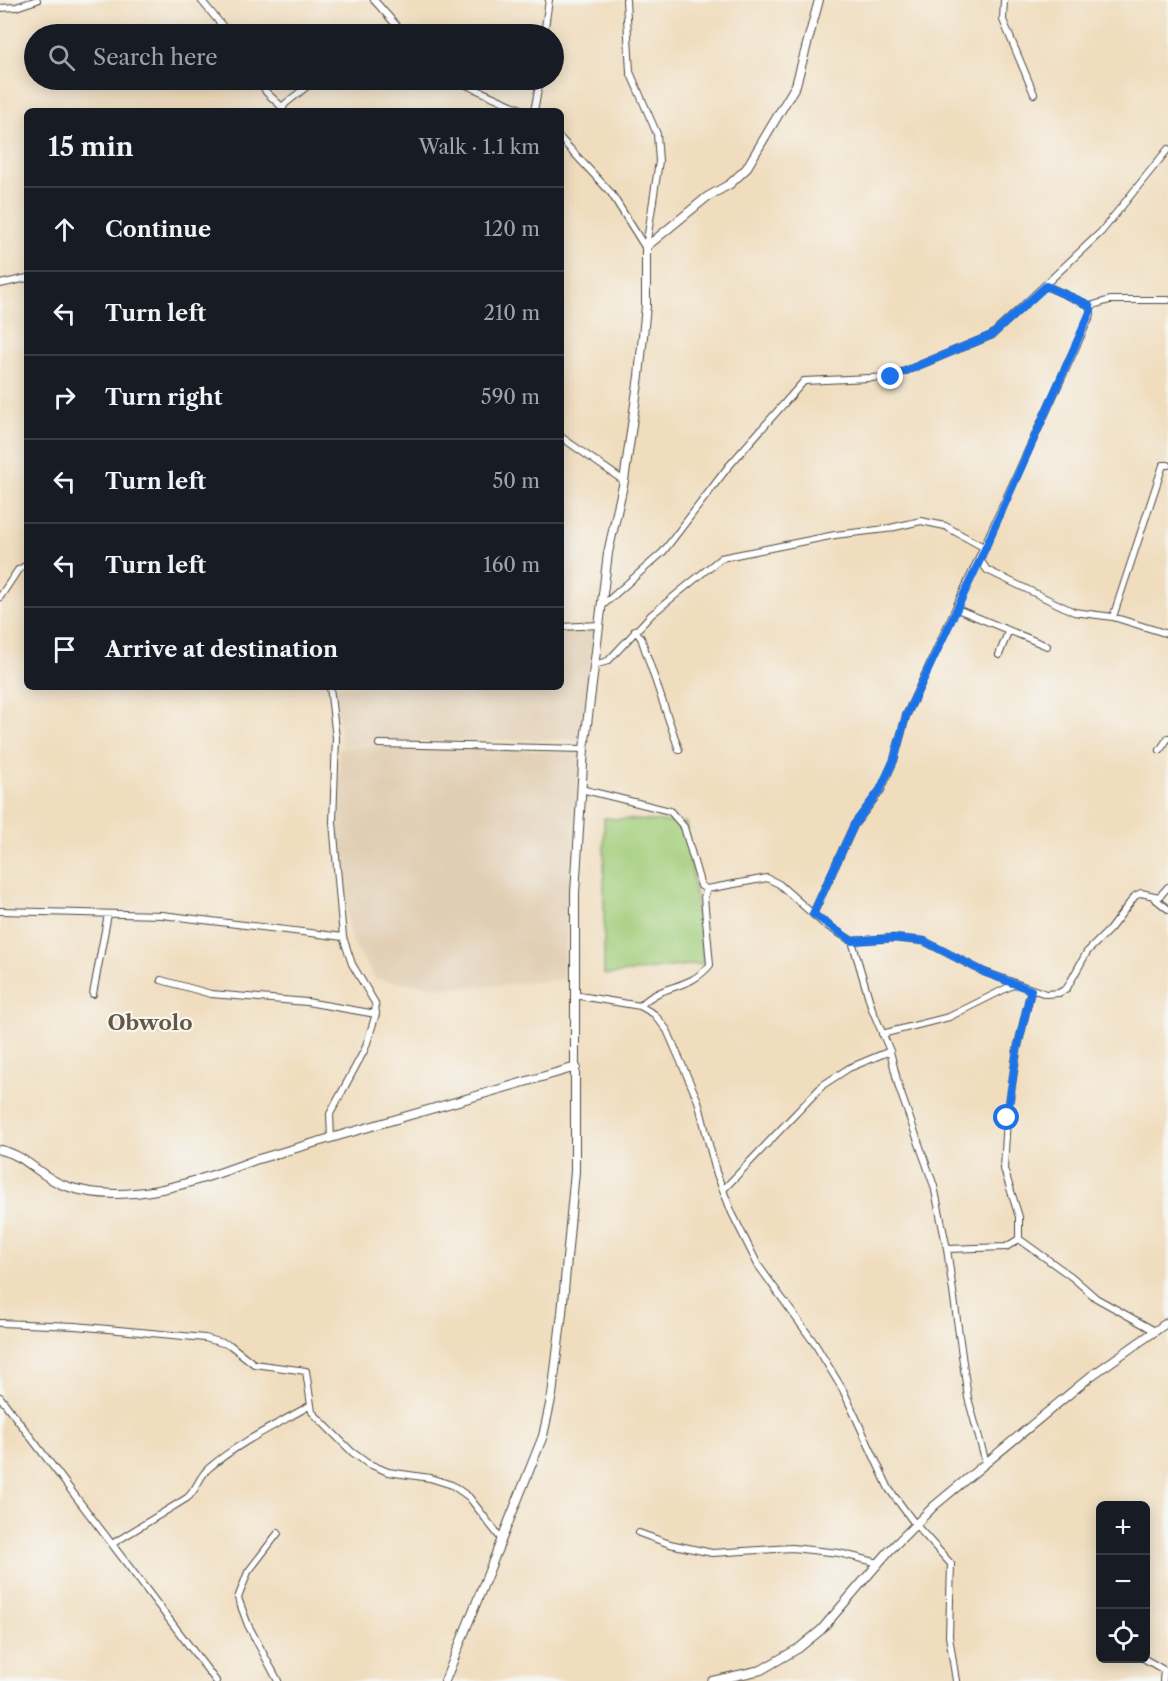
<!DOCTYPE html>
<meta charset="utf-8">
<style>
body{margin:0;font-family:"Libre Caslon Text",serif;background:#242831;color:#f1f3f6}
.controls{position:absolute;right:18px;bottom:18px;display:grid;overflow:hidden;border-radius:9px;box-shadow:0 3px 15px #0003}
.controls button{width:54px;height:54px;display:grid;place-items:center;padding:0;border:0;border-bottom:2px solid #363941;background:#171b24;color:#f1f3f6;font:30px sans-serif}
.stop{position:absolute;width:18px;height:18px;margin:-14px;border:4px solid #1a73e8;border-radius:50%;background:#fff}
.stop.end{background:#1a73e8;border-color:#fff;box-shadow:0 2px 6px #0008}
.list{margin:0;padding:0;list-style:none}
h2{display:flex;justify-content:space-between;align-items:center;height:78px;margin:0;padding:0 24px;font-size:26px}
h2 small{font-size:20px;font-weight:400;color:#9ea1a6}
.list li{display:grid;grid-template-columns:39px 1fr auto;gap:18px;align-items:center;box-sizing:border-box;height:84px;padding:0 24px;border-top:2px solid #363941}
.list b{display:block;font-size:22px;white-space:nowrap}
.list em{font-size:20px;font-style:normal;color:#9ea1a6}
.icon{flex:none;width:33px;height:33px;fill:none;stroke:currentColor;stroke-width:2;stroke-linecap:round;stroke-linejoin:round}
.map{position:relative;flex:none;width:1168px;height:1681px;overflow:hidden}
.search{position:absolute;background:#171b24;box-shadow:0 3px 15px #0003;left:24px;top:24px;width:540px;height:66px;display:flex;align-items:center;gap:15px;box-sizing:border-box;padding:0 21px;border-radius:33px;color:#9ea1a6;font-size:22px}
.panel{position:absolute;background:#171b24;box-shadow:0 3px 15px #0003;left:24px;top:108px;width:540px;height:582px;border-radius:9px}
.map>svg:first-child{display:block}
</style>
<div class="map">
<svg width="1168" height="1681" viewBox="0 0 1168 1681">
<rect width="100%" height="100%" fill="#f6f6f2"/>
<filter id="ink" filterUnits="userSpaceOnUse"><feTurbulence type="fractalNoise" baseFrequency=".0167" numOctaves="2"/><feDisplacementMap in="SourceGraphic" scale="12" xChannelSelector="R" yChannelSelector="G"/><feConvolveMatrix kernelMatrix="1 2 1 2 8 2 1 2 1" color-interpolation-filters="sRGB"/></filter>
<filter id="wash" filterUnits="userSpaceOnUse"><feTurbulence type="fractalNoise" baseFrequency=".008" numOctaves="4" result="noise"/><feDisplacementMap in="SourceGraphic" scale="24" xChannelSelector="R" yChannelSelector="G"/><feGaussianBlur stdDeviation="1.35" result="paint"/><feColorMatrix in="noise" values="0 0 0 0 0 0 0 0 0 0 0 0 0 0 0 0 0 1.4 0 .05"/><feComposite in="paint" operator="in"/></filter>
<g filter="url(#wash)">
<rect width="100%" height="100%" fill="#f0ddbe"/>
<path fill="#e1cdb2" d="M 596,627 L 580,739 L 370,742 L 342,746 L 333,687 L 561,687 L 561,629 Z
M 371,744 L 581,752 L 563,979 L 494,986 L 440,987 L 375,979 L 350,937 L 338,839 L 340,748 Z"/>
<path fill="#a2cd7a" stroke="#667c52" stroke-width="1.5" d="M 604,818 L 686,823 L 704,963 L 604,975 Z"/>
</g>
<g filter="url(#ink)">
<g fill="none" stroke-linecap="round" stroke-linejoin="round">
<defs>
<path id="minor" d="M 201,0 L 229,34
M 374,0 L 404,34
M 626,0 L 630,72 L 657,134 L 659,161 L 646,247
M 1004,0 L 1003,20 L 1034,94
M 0,8 L 16,7 L 37,0
M 544,34 L 549,0
M 260,80 L 266,92 L 282,107
M 455,80 L 525,111
M 281,111 L 285,104 L 315,80
M 534,111 L 540,80
M 561,139 L 611,193 L 645,247
M 0,284 L 27,278
M 1090,306 L 1110,300 L 1168,300
M 561,437 L 624,481
M 980,560 L 987,570 L 1074,612 L 1113,617 L 1168,634
M 0,597 L 18,570 L 27,565
M 602,606 L 663,552 L 728,467 L 804,381 L 891,377 L 992,335 L 1101,232 L 1168,149
M 957,609 L 1047,646
M 1113,617 L 1163,465 L 1168,465
M 561,627 L 599,625
M 635,630 L 641,638 L 679,750
M 999,655 L 1008,632
M 594,665 L 608,661 L 651,615 L 721,558 L 835,535 L 886,529 L 921,521 L 945,526 L 985,548
M 330,687 L 336,738 L 333,822 L 343,937 L 352,964 L 375,1003 L 376,1014 L 365,1049 L 330,1114 L 331,1138
M 379,744 L 584,749
M 1160,750 L 1168,738
M 581,789 L 670,811 L 684,827 L 701,886 L 707,889 L 767,878 L 779,884 L 824,924 L 852,941 L 893,938 L 924,941 L 984,972 L 1046,994 L 1059,993 L 1067,988 L 1087,952 L 1110,929 L 1135,896 L 1141,893 L 1159,897 L 1168,887
M 1154,898 L 1168,909
M 0,911 L 162,915 L 343,937
M 813,914 L 854,825 L 881,790 L 894,760 L 906,716 L 1091,314 L 1089,305 L 1046,286
M 852,941 L 872,1009 L 890,1051 L 899,1088 L 934,1186 L 947,1249 L 968,1398 L 986,1463
M 161,980 L 211,994 L 307,1002 L 376,1014
M 1031,990 L 1017,1050 L 1007,1118 L 1004,1169 L 1019,1217 L 1019,1239 L 1072,1277 L 1096,1298 L 1155,1331
M 93,994 L 108,914
M 574,995 L 640,1006 L 654,1014 L 667,1030 L 698,1101 L 716,1172 L 732,1213 L 758,1265 L 815,1344 L 843,1390 L 889,1489 L 915,1524 L 951,1564 L 949,1636 L 956,1681
M 640,1006 C 664,982 687,992 710,965 L 704,897 L 707,889
M 882,1034 L 949,1017 L 1015,984
M 723,1190 L 823,1085 L 849,1068 L 890,1051
M 947,1249 L 1006,1247 L 1019,1239
M 0,1323 L 75,1326 L 205,1338 L 230,1345 L 254,1364 L 306,1371 L 312,1412 L 352,1452 L 367,1463 L 388,1472 L 430,1478 L 452,1485 L 469,1497 L 502,1540
M 0,1397 L 216,1681
M 278,1533 L 248,1572 L 238,1598 L 248,1625 L 278,1681
M 639,1533 L 670,1544 L 712,1553 L 792,1548 L 839,1553 L 879,1563
M 112,1544 L 187,1498 C 197,1490 199,1476 209,1468 C 238,1443 276,1425 309,1406
M 1143,1658 L 1164,1670 L 1163,1681"/>
<path id="tertiary" d="M 0,1150 C 26,1155 39,1176 63,1185 C 125,1208 197,1182 255,1160 L 576,1067
M 445,1681 L 543,1436 L 552,1395 L 562,1313 L 575,1171 L 575,893 L 584,749 L 608,553 L 624,481 L 639,376 L 646,306 L 646,247 L 707,197 L 730,184 L 746,169 L 796,85 L 819,0
M 712,1681 L 761,1670 L 799,1648 L 821,1630 L 889,1551 L 934,1506 L 1091,1376 L 1168,1322"/>
</defs>
<use href="#minor" stroke="#494641" stroke-width="8"/>
<use href="#tertiary" stroke="#494641" stroke-width="10"/>
<use href="#minor" stroke="#fff" stroke-width="6"/>
<use href="#tertiary" stroke="#fff" stroke-width="8"/>
</g>
</g>
<g fill="none" stroke-linecap="round" stroke-linejoin="round" filter="url(#ink)">
<path stroke="#1a73e8" stroke-width="8" d="M 891,377 L 992,335 L 1046,286 L 1089,305 L 1091,310 L 980,560 L 906,716 L 894,760 L 880,790 L 854,825 L 813,914 L 852,941 L 893,938 L 924,941 L 984,972 L 1031,990 L 1017,1050 L 1007,1118"/>
</g>
<g text-anchor="middle" dominant-baseline="central" stroke-width="4.5" stroke-linejoin="round" paint-order="stroke">
<g font-size="21" font-weight="bold" fill="#675641" stroke="#f6f6f2">
<text x="150" y="1022">Obwolo</text>
</g>
</g>
</svg>
<div class="controls">
<button>+</button>
<button>−</button>
<button><svg class="icon" aria-label="locate" viewBox="0 0 24 24"><circle cx="12" cy="12" r="6"/><path d="M12 2v4M12 18v4M2 12h4M18 12h4"/></svg></button>
</div>
<div class="stop" style="left:1007px;top:1118px"></div>
<div class="stop end" style="left:891px;top:377px"></div>
<div class="search"><svg class="icon" aria-label="search" viewBox="0 0 24 24"><circle cx="10" cy="10" r="6"/><path d="M15 15l6 6"/></svg>Search here</div>
<section class="panel">
<h2>15 min<small>Walk · 1.1 km</small></h2>
<ul class="list">
<li><svg class="icon" aria-label="ahead" viewBox="0 0 24 24"><path d="M12 20V5M6 11l6-6 6 6"/></svg><div><b>Continue</b></div><em>120 m</em></li>
<li><svg class="icon" aria-label="left" viewBox="0 0 24 24"><path d="M17 20v-9H6M10 6l-5 5 5 5"/></svg><div><b>Turn left</b></div><em>210 m</em></li>
<li><svg class="icon" aria-label="right" viewBox="0 0 24 24"><path d="M7 20v-9h11M14 6l5 5-5 5"/></svg><div><b>Turn right</b></div><em>590 m</em></li>
<li><svg class="icon" aria-label="left" viewBox="0 0 24 24"><path d="M17 20v-9H6M10 6l-5 5 5 5"/></svg><div><b>Turn left</b></div><em>50 m</em></li>
<li><svg class="icon" aria-label="left" viewBox="0 0 24 24"><path d="M17 20v-9H6M10 6l-5 5 5 5"/></svg><div><b>Turn left</b></div><em>160 m</em></li>
<li><svg class="icon" aria-label="arrive" viewBox="0 0 24 24"><path d="M6 21V4h12l-3 4 3 4H6"/></svg><div><b>Arrive at destination</b></div></li>
</ul>
</section>
</div>
